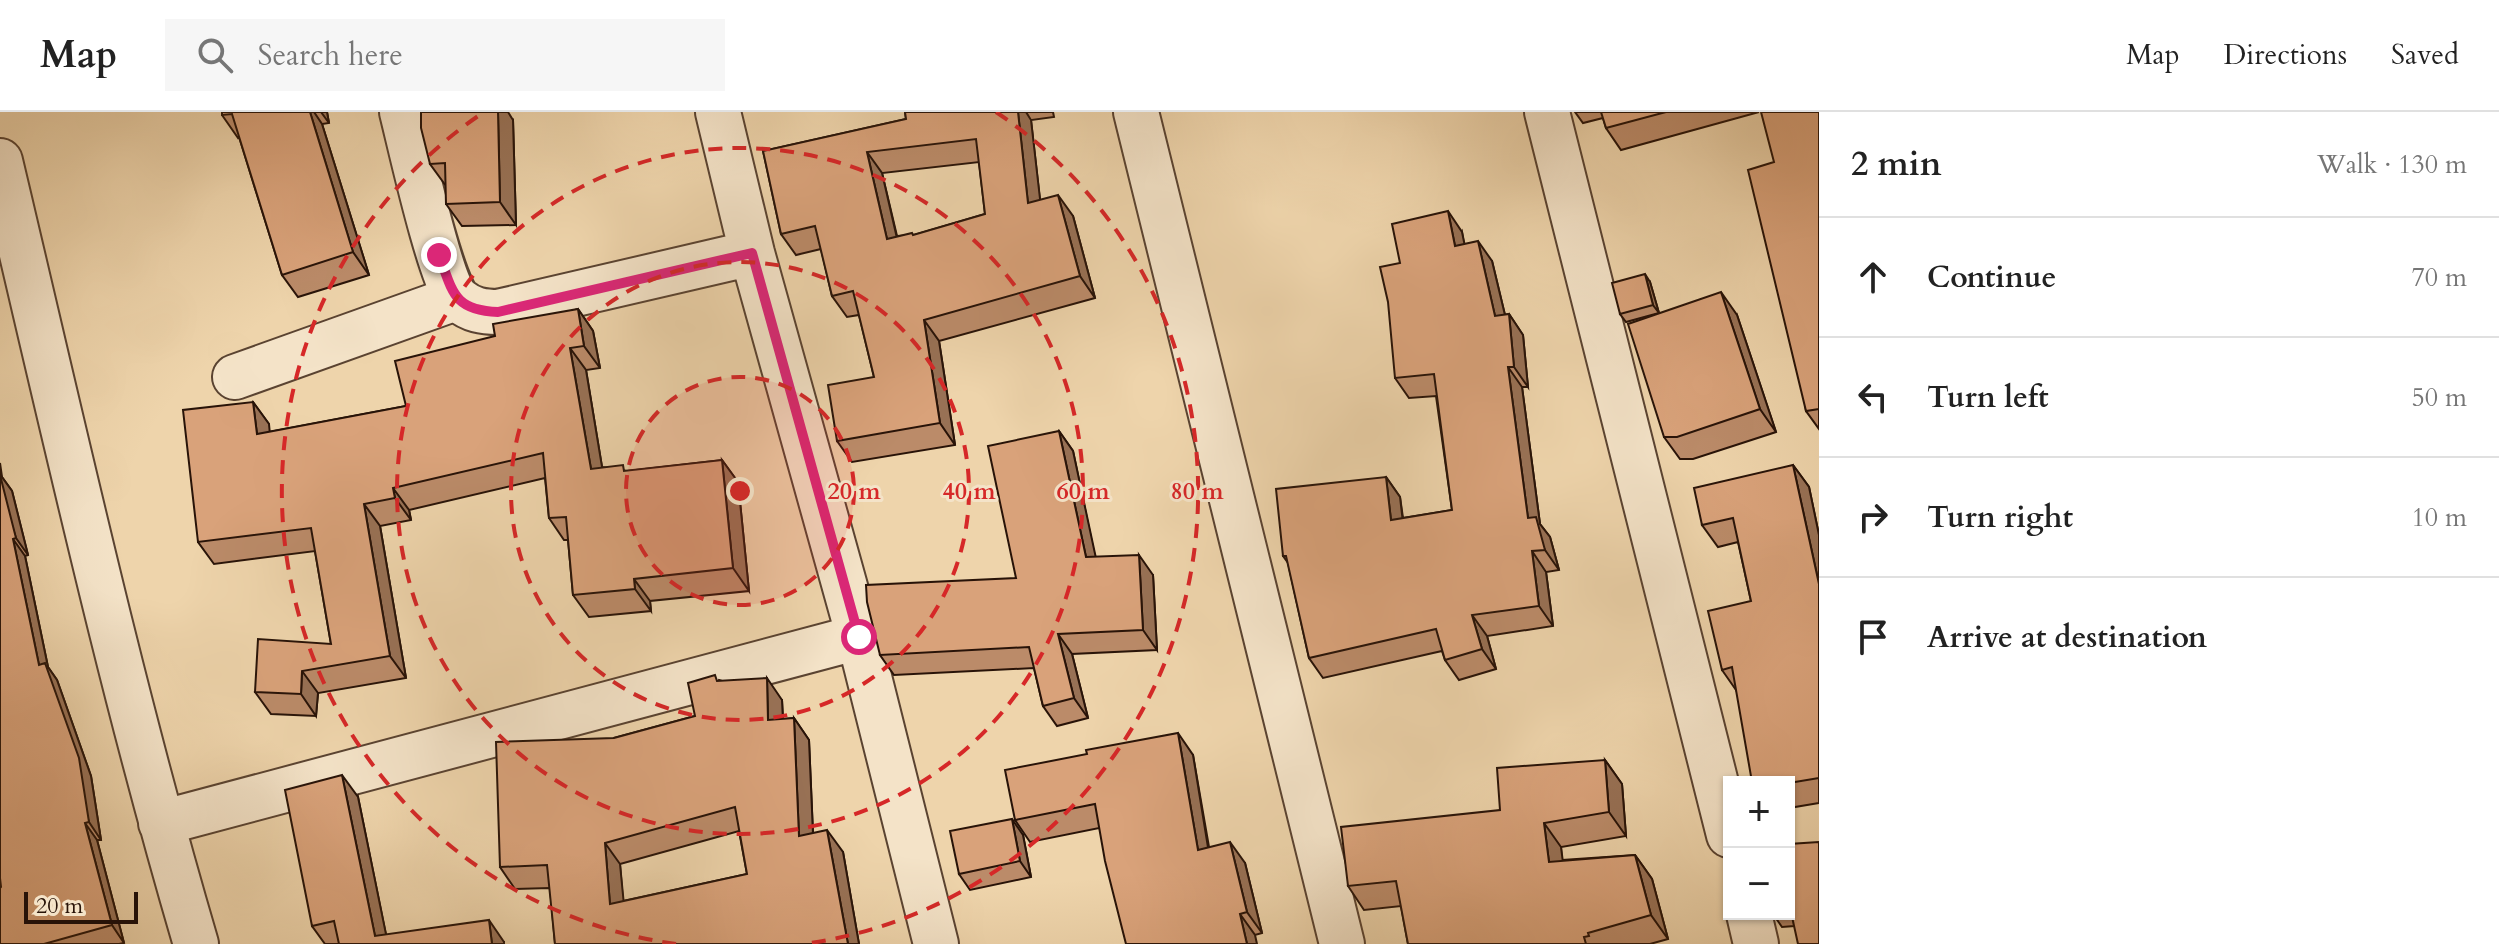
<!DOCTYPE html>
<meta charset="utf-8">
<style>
body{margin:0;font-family:Cardo,serif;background:#f6f6f6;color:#222}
.controls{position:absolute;right:24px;bottom:24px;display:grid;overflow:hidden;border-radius:0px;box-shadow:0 2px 6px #0004}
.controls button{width:72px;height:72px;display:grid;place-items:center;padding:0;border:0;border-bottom:2px solid #e0e0e0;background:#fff;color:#222;font:40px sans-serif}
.scale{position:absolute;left:24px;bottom:20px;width:114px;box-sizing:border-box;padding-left:8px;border:4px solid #281308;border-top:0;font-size:22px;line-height:28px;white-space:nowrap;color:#281308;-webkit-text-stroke:6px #f4e3c8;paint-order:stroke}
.stop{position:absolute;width:24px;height:24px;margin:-18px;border:6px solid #db2777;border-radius:50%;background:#fff}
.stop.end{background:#db2777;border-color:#fff;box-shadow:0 2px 8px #0008}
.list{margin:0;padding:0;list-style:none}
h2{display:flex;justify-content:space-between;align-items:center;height:104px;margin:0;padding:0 32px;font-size:34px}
h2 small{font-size:26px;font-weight:400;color:#767676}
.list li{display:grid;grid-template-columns:52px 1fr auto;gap:24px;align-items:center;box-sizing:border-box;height:120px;padding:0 32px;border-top:2px solid #e0e0e0}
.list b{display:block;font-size:30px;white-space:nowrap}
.list em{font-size:26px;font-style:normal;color:#767676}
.icon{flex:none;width:44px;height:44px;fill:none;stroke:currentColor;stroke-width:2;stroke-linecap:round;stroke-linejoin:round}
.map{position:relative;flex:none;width:1819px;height:832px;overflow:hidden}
header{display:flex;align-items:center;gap:48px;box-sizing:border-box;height:112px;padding:0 40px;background:#fff;border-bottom:2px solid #e0e0e0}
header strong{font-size:38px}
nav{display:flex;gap:44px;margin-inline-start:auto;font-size:28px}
.search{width:560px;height:72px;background:#f6f6f6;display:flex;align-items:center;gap:20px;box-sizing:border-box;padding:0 28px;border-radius:0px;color:#767676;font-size:30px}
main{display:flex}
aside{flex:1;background:#fff}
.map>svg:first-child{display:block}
</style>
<header>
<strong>Map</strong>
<div class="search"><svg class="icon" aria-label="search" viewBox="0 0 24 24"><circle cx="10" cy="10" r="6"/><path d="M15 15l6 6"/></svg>Search here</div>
<nav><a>Map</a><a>Directions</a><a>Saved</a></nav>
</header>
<main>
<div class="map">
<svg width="1819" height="832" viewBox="0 0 1819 832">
<rect width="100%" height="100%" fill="#eed4ab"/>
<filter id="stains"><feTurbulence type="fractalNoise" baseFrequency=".0025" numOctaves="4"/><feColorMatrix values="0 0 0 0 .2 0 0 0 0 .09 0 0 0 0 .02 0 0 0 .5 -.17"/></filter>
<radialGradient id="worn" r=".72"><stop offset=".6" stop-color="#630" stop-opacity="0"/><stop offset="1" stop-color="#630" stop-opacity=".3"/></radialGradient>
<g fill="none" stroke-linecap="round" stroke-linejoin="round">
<defs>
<path id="street" d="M 402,0 C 410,31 441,173 459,188 C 471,198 483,200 498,200 L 752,141
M 718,0 L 752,141 L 859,525 L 936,832
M 1136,0 L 1342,832
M 1547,0 L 1729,723
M 0,49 C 62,310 120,574 196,832
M 235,265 L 456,186
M 161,711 L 859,525
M 1749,802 L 1756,832"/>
</defs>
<use href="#street" stroke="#5a4331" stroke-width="48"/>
<use href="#street" stroke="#f4e3c8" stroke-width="44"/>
</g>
<path fill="#bb8b69" stroke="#281308" stroke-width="2" fill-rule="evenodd" d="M 222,0 L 327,0 L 329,11 L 322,12 L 369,163 L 298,185 L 282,163 L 239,25 L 238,26 L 222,3 Z
M 905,0 L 1053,0 L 1054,5 L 1031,8 L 1040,88 L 1073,104 L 1095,186 L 939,229 L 955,333 L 852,350 L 837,329 L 874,265 L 859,203 L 847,205 L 832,184 L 821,137 L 796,143 L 781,122 L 763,39 L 906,7 ZM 979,50 L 985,102 L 914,123 L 897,124 L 882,61 Z
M 1575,0 L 1759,0 L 1621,38 L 1606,16 L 1603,6 L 1583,11 Z
M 1819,0 L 1819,317 L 1806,299 L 1774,50 Z
M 513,8 L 516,113 L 462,114 L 446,92 L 446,74 L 430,52 Z
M 1462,120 L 1464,132 L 1492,149 L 1505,203 L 1509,202 L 1523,223 L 1528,275 L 1522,275 L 1540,412 L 1550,425 L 1559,458 L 1546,460 L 1553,514 L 1487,524 L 1496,557 L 1459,568 L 1445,548 L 1442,539 L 1323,566 L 1309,546 L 1288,451 L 1283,444 L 1386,365 L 1400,385 L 1403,406 L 1452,398 L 1436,284 L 1409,286 L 1395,266 Z
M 1650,170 L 1659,201 L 1626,210 L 1620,202 Z
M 578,197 L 593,219 L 600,256 L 586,258 L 602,355 L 627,359 L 722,348 L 738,370 L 749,479 L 650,489 L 651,499 L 589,505 L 573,483 L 568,428 L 564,428 L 549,406 L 545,366 L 409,398 L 411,408 L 380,414 L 406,566 L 318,581 L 316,604 L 271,602 L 255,580 L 331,532 L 315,439 L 214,452 L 198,430 L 253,290 L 269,312 L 269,320 L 406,294 L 495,224 Z
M 1737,203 L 1776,320 L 1693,347 L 1680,347 L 1664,325 Z
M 1059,319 L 1073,339 L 1095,445 L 1153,463 L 1157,538 L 1072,542 L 1088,606 L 1057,614 L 1043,594 L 1034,556 L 894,563 L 880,543 L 1016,466 Z
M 1793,353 L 1809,375 L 1819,423 L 1819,691 L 1789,696 L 1789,670 L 1736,578 L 1722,558 L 1751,489 L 1738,430 L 1718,435 L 1702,413 Z
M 2,365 L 12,379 L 28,443 L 25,444 L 48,555 L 57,568 L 91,664 L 101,728 L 97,728 L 124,831 L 119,832 L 0,832 L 1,775 Z
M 719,568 L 782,588 L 783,607 L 794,606 L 809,628 L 813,721 L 843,740 L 859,832 L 555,832 L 550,776 L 515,777 L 500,755 L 614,626 L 695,604 ZM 739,719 L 747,762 L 623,789 L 620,752 Z
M 1193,643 L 1209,735 L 1245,751 L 1262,821 L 1255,823 L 1099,716 L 1030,730 L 1015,708 Z
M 1605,648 L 1622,672 L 1626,724 L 1561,735 L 1562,748 L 1635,743 L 1652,767 L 1668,827 L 1650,832 L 1408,832 L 1401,794 L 1364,798 L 1348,774 L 1500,698 Z
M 358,685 L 386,823 L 504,830 L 504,832 L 325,832 L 312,814 Z
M 1023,723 L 1031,765 L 970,778 L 959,762 Z
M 1789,732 L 1794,814 L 1782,815 L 1773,802 L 1789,802 Z"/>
<path fill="#987155" stroke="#281308" stroke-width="2" d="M 310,0 L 314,0 L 322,12 L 369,163 L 353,140 Z
M 321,0 L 327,0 L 329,11 Z
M 498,0 L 508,0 L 513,8 L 516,113 L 500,90 Z
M 1018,0 L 1026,0 L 1031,8 L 1043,113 L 1028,91 Z
M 867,40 L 882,61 L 902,148 L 887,127 Z
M 1058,83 L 1073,104 L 1095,186 L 1080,164 Z
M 1448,99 L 1462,120 L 1469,154 L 1455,134 Z
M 1478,129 L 1492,149 L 1510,224 L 1495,204 Z
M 1645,162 L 1650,170 L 1659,201 L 1653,193 Z
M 1721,180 L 1737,203 L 1776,320 L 1760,297 Z
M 578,197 L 593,219 L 600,256 L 584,234 Z
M 1509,202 L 1523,223 L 1528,275 L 1514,255 Z
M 924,208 L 939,229 L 955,333 L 940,311 Z
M 570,236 L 586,258 L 606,379 L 591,357 Z
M 1508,255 L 1522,275 L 1540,412 L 1550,425 L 1559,458 L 1545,438 L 1528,406 Z
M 253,290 L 269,312 L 272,344 L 257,322 Z
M 1059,319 L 1073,339 L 1100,465 L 1086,445 Z
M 722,348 L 738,370 L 749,479 L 733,456 Z
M 0,351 L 2,365 L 12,379 L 28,443 L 16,426 L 0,375 Z
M 1793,353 L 1809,375 L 1819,423 L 1819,472 Z
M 1386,365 L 1400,385 L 1405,428 L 1391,408 Z
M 393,376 L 409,398 L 411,408 L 395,386 Z
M 364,392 L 380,414 L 406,566 L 390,544 Z
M 13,427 L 25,444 L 48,555 L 57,568 L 91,664 L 101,728 L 89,710 L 39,553 Z
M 1532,439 L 1546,460 L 1553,514 L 1539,494 Z
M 1139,443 L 1153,463 L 1157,538 L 1143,518 Z
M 634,467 L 650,489 L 651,499 L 635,477 Z
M 1472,503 L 1487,524 L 1496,557 L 1482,537 Z
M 1058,522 L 1072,542 L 1088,606 L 1074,586 Z
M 302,559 L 318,581 L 316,604 L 301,582 Z
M 767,566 L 782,588 L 784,630 L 768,608 Z
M 794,606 L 809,628 L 814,746 L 799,724 Z
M 1178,621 L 1193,643 L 1212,760 L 1198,738 Z
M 1605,648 L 1622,672 L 1626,724 L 1609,700 Z
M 342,663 L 358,685 L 388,832 L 375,824 Z
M 1012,707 L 1023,723 L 1031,765 L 1020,749 Z
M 85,711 L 97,728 L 124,831 L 112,813 Z
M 1544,711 L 1561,735 L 1566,774 L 1549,750 Z
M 827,718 L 843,740 L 859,832 L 848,832 Z
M 1230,730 L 1245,751 L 1262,821 L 1247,800 Z
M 605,731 L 620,752 L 626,814 L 610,792 Z
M 1635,743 L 1652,767 L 1668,827 L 1651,803 Z
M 1240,802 L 1255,823 L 1257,832 L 1247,832 Z
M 489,808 L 504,830 L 504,832 L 492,832 Z"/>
<path fill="#d9a27a" stroke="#281308" stroke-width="2" fill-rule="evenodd" d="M 222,0 L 310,0 L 353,140 L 282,163 L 232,2 L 222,3 Z
M 421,0 L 498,0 L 500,90 L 446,92 L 445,51 L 430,52 L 421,16 Z
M 905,0 L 1018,0 L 1028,91 L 1058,83 L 1080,164 L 924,208 L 940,311 L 837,329 L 828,273 L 874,265 L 853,179 L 832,184 L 815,114 L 781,122 L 763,39 L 906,7 ZM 976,27 L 985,102 L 913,123 L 912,121 L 887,127 L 867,40 Z
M 1601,0 L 1666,0 L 1606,16 Z
M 1761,0 L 1819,0 L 1819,297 L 1806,299 L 1748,58 L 1774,50 Z
M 1448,99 L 1455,134 L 1478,129 L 1495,204 L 1509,202 L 1514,255 L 1508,255 L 1528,406 L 1536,405 L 1545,438 L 1532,439 L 1539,494 L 1472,503 L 1482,537 L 1445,548 L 1436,517 L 1309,546 L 1286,444 L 1283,444 L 1276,377 L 1386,365 L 1391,408 L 1452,398 L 1434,262 L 1395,266 L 1388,190 L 1380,155 L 1400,151 L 1392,112 Z
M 1645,162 L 1653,193 L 1620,202 L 1612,171 Z
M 1721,180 L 1760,297 L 1677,325 L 1664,325 L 1628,212 Z
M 578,197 L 584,234 L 570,236 L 591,357 L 623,353 L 624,359 L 722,348 L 733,456 L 634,467 L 635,477 L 573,483 L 566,405 L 549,406 L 543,341 L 393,376 L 395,386 L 364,392 L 390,544 L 302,559 L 301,582 L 255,580 L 258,527 L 331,532 L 311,416 L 198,430 L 183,298 L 253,290 L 257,322 L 406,294 L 395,249 L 495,224 L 493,212 Z
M 1059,319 L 1086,445 L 1139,443 L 1143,518 L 1058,522 L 1074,586 L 1043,594 L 1029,535 L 880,543 L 867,490 L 866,473 L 1016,466 L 988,334 Z
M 1793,353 L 1819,472 L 1819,666 L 1789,671 L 1752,670 L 1732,555 L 1722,558 L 1708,499 L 1751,489 L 1733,406 L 1702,413 L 1694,376 Z
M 0,363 L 16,426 L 13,427 L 39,553 L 45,551 L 79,646 L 89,710 L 85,711 L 112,813 L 44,832 L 0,832 L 0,776 L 1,775 L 0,766 Z
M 715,563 L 717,569 L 767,566 L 768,608 L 794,606 L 799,724 L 827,718 L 848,832 L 555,832 L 547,753 L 500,755 L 496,630 L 614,626 L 695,604 L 688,571 ZM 735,695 L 747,762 L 610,792 L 605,731 Z
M 1178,621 L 1198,738 L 1230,730 L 1247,800 L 1240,802 L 1247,832 L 1126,832 L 1105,749 L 1095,692 L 1015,708 L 1005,658 L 1087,642 L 1086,638 Z
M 1605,648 L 1609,700 L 1544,711 L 1549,750 L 1635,743 L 1651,803 L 1588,821 L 1589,824 L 1584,825 L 1586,832 L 1408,832 L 1396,769 L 1348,774 L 1341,715 L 1500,698 L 1497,656 Z
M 342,663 L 375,824 L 489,808 L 492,832 L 339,832 L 334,809 L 312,814 L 285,678 Z
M 1012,707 L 1020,749 L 959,762 L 950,719 Z
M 1819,730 L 1819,832 L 1798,832 L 1789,791 L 1789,732 Z"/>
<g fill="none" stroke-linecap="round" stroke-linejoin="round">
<path stroke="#db2777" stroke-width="10" d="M 439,143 C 453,180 453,198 498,200 L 752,141 L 859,525"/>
</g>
<circle cx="740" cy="379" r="114" fill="#d62828" fill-opacity=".12"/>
<g fill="none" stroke="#d62828" stroke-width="4" stroke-dasharray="14 10">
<circle cx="740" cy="379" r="114"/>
<circle cx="740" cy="379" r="229"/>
<circle cx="740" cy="379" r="343"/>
<path d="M676 832A457 457 0 0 1 484 0M996 0A457 457 0 0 1 804 832"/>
</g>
<circle cx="740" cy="379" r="12" fill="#d62828" stroke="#f4e3c8" stroke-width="4"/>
<g font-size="24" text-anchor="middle" font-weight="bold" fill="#d62828" stroke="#f4e3c8" stroke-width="6" stroke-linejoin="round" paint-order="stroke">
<text x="854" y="387">20 m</text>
<text x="969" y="387">40 m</text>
<text x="1083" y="387">60 m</text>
<text x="1197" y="387">80 m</text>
</g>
<rect width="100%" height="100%" filter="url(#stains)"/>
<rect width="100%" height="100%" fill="url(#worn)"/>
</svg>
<div class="controls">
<button>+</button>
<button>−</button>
</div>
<div class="scale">20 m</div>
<div class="stop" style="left:859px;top:525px"></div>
<div class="stop end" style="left:439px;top:143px"></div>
</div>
<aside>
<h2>2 min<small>Walk · 130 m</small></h2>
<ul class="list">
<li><svg class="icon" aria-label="ahead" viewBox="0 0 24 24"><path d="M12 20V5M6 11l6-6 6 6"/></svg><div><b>Continue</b></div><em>70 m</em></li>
<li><svg class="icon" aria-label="left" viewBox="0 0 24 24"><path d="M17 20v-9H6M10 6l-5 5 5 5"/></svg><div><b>Turn left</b></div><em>50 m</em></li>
<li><svg class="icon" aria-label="right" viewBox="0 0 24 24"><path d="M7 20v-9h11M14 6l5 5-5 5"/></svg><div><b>Turn right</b></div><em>10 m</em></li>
<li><svg class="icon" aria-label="arrive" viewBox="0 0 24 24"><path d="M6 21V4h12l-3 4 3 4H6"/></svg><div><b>Arrive at destination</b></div></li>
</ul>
</aside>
</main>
